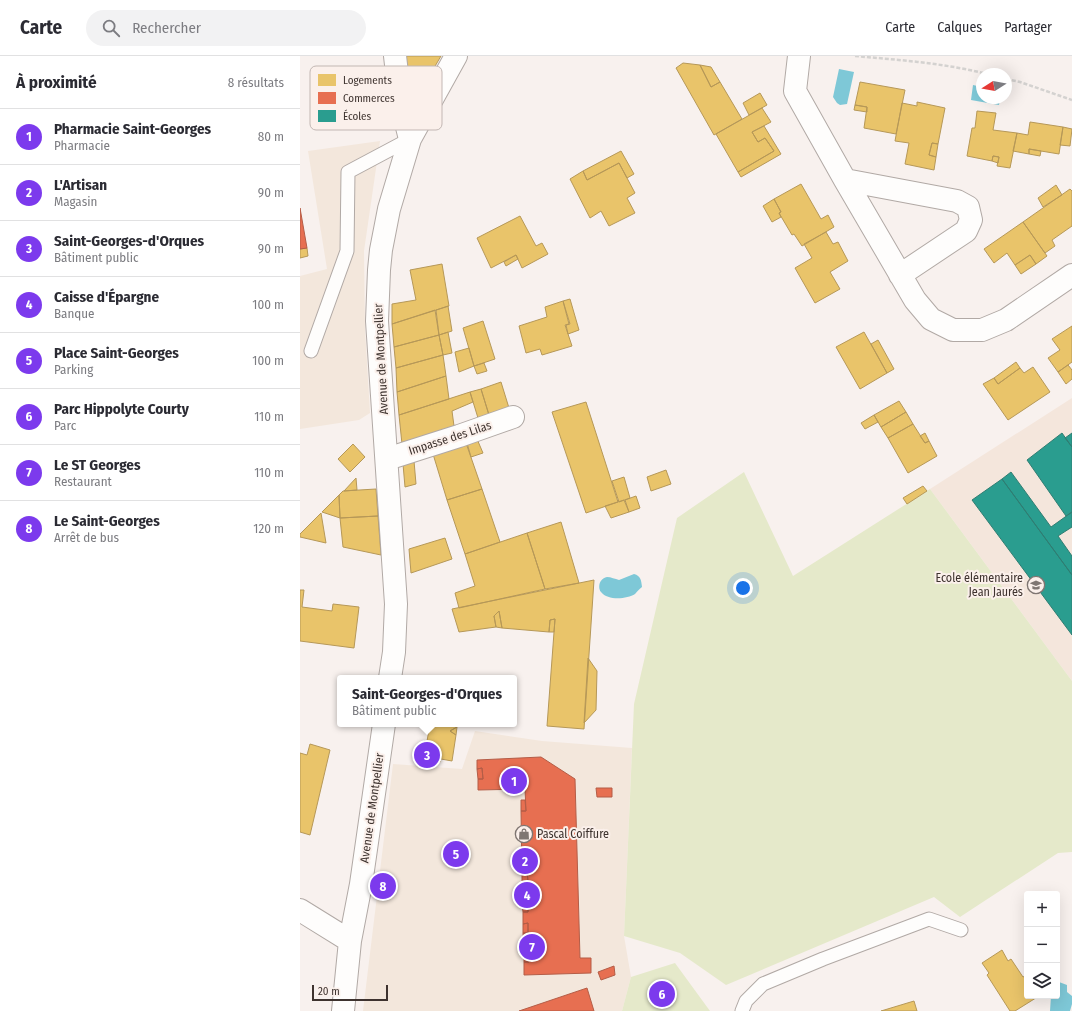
<!DOCTYPE html>
<html lang="fr">
<meta charset="utf-8">
<style>
body{margin:0;font-family:"Fira Sans Condensed",sans-serif;background:#f2f2f3;color:#2b2b33}
.controls{position:absolute;right:12px;bottom:12px;display:grid;overflow:hidden;border-radius:4px;box-shadow:0 4px 16px #0002}
.controls button{width:36px;height:36px;display:grid;place-items:center;padding:0;border:0;border-bottom:1px solid #e1e1e2;background:#fff;color:#2b2b33;font:20px sans-serif}
.compass{position:absolute;left:676px;top:12px;width:36px;height:36px;border-radius:50%;background:#fff;box-shadow:0 4px 16px #0002;rotate:259deg}
.scale{position:absolute;left:12px;bottom:10px;width:76px;box-sizing:border-box;padding-left:4px;border:2px solid #3e332f;border-top:0;font-size:11px;line-height:14px;white-space:nowrap;color:#3e332f;-webkit-text-stroke:3px #fbf0eb;paint-order:stroke}
.you{position:absolute;left:443px;top:532px;width:14px;height:14px;margin:-10px;border:3px solid #fff;border-radius:50%;background:#1a73e8;box-shadow:0 0 0 6px #1a73e833}
.badge{display:grid;place-items:center;width:26px;height:26px;border-radius:50%;background:#7c3aed;color:#fff;font-size:13px;font-weight:700}
.pin{position:absolute;translate:-50% -50%;border:2px solid #fff;box-shadow:0 1px 4px #0006}
.popup{position:absolute;left:37px;top:619px;width:180px;height:52px;box-sizing:border-box;display:grid;place-content:center;border-radius:4px;background:#fff;filter:drop-shadow(0 1px 3px #0005);font-size:13px;white-space:nowrap;color:#7c7c81}
.popup b{font-size:15px;color:#2b2b33}
.popup::after{content:'';position:absolute;left:50%;top:100%;margin-left:-8px;border:8px solid transparent;border-top-color:#fff}
.list{margin:0;padding:0;list-style:none}
h2{display:flex;justify-content:space-between;align-items:center;height:52px;margin:0;padding:0 16px;font-size:17px}
h2 small{font-size:13px;font-weight:400;color:#7c7c81}
.list li{display:grid;grid-template-columns:26px 1fr auto;gap:12px;align-items:center;box-sizing:border-box;height:56px;padding:0 16px;border-top:1px solid #e1e1e2}
.list b{display:block;font-size:15px;white-space:nowrap}
.list p{margin:0;font-size:13px;white-space:nowrap;color:#7c7c81}
.list em{font-size:13px;font-style:normal;color:#7c7c81}
.icon{flex:none;width:22px;height:22px;fill:none;stroke:currentColor;stroke-width:2;stroke-linecap:round;stroke-linejoin:round}
.map{position:relative;flex:none;width:772px;height:955px;overflow:hidden}
header{display:flex;align-items:center;gap:24px;box-sizing:border-box;height:56px;padding:0 20px;background:#fff;border-bottom:1px solid #e1e1e2}
header strong{font-size:19px}
nav{display:flex;gap:22px;margin-inline-start:auto;font-size:14px}
.search{width:280px;height:36px;background:#f2f2f3;display:flex;align-items:center;gap:10px;box-sizing:border-box;padding:0 14px;border-radius:22px;color:#7c7c81;font-size:15px}
main{display:flex}
aside{flex:1;background:#fff}
.map>svg:first-child{display:block}
</style>
<header>
<strong>Carte</strong>
<div class="search"><svg class="icon" aria-label="search" viewBox="0 0 24 24"><circle cx="10" cy="10" r="6"/><path d="M15 15l6 6"/></svg>Rechercher</div>
<nav><a>Carte</a><a>Calques</a><a>Partager</a></nav>
</header>
<main>
<aside>
<h2>À proximité<small>8 résultats</small></h2>
<ul class="list">
<li><span class="badge">1</span><div><b>Pharmacie Saint-Georges</b><p>Pharmacie</p></div><em>80 m</em></li>
<li><span class="badge">2</span><div><b>L'Artisan</b><p>Magasin</p></div><em>90 m</em></li>
<li><span class="badge">3</span><div><b>Saint-Georges-d'Orques</b><p>Bâtiment public</p></div><em>90 m</em></li>
<li><span class="badge">4</span><div><b>Caisse d'Épargne</b><p>Banque</p></div><em>100 m</em></li>
<li><span class="badge">5</span><div><b>Place Saint-Georges</b><p>Parking</p></div><em>100 m</em></li>
<li><span class="badge">6</span><div><b>Parc Hippolyte Courty</b><p>Parc</p></div><em>110 m</em></li>
<li><span class="badge">7</span><div><b>Le ST Georges</b><p>Restaurant</p></div><em>110 m</em></li>
<li><span class="badge">8</span><div><b>Le Saint-Georges</b><p>Arrêt de bus</p></div><em>120 m</em></li>
</ul>
</aside>
<div class="map">
<svg width="772" height="955" viewBox="0 0 772 955">
<rect width="100%" height="100%" fill="#f8f1ee"/>
<path fill="#f3e7dc" d="M 80,85 L 64,195 L 65,273 L 70,357 L 59,364 L 0,373 L 0,220 L 27,213 L 8,95 Z
M 175,675 L 242,685 L 332,692 L 324,880 L 331,921 L 322,955 L 63,955 L 93,708 L 162,713 Z"/>
<path fill="#f4e6dc" d="M 772,342 L 772,625 L 630,433 Z"/>
<path fill="#e5e9ca" d="M 444,416 L 493,520 L 630,433 L 772,625 L 772,796 L 758,797 L 660,861 L 634,841 L 426,929 L 380,897 L 324,880 L 334,648 L 377,462 Z
M 375,907 L 410,955 L 322,955 L 331,921 Z"/>
<path fill="#7ec8d7" d="M 539,13 L 554,16 L 547,48 L 540,49 L 537,47 L 533,41 Z
M 673,29 L 682,31 L 682,42 L 700,42 L 699,49 L 671,44 Z
M 334,518 C 341,520 341,524 342,531 C 339,533 337,536 335,538 C 327,543 308,545 301,536 C 297,531 300,522 307,521 C 311,521 315,523 319,524 Z
M 759,926 L 767,929 L 767,936 L 772,940 L 772,948 L 770,955 L 750,955 L 751,940 L 757,940 L 757,927 Z"/>
<path fill="#e9c46a" stroke="#b69858" d="M 106,0 L 141,0 L 114,46 L 107,41 Z
M 383,7 L 400,9 L 411,31 L 420,26 L 442,63 L 414,79 L 376,12 Z
M 400,9 L 411,11 L 420,26 L 411,31 Z
M 560,26 L 605,34 L 596,78 L 564,72 L 567,51 L 555,49 Z
M 460,37 L 467,49 L 449,59 L 443,47 Z
M 617,46 L 645,52 L 638,88 L 632,87 L 629,99 L 636,101 L 634,114 L 605,108 L 609,87 L 595,85 L 602,47 L 617,50 Z
M 555,49 L 567,51 L 567,56 L 554,54 Z
M 462,52 L 471,66 L 452,76 L 458,86 L 465,82 L 474,95 L 438,116 L 416,78 Z
M 677,55 L 696,57 L 693,74 L 717,77 L 710,112 L 697,110 L 699,101 L 693,100 L 692,105 L 667,100 L 672,72 L 675,72 Z
M 730,66 L 763,71 L 759,98 L 729,93 L 729,98 L 713,95 L 717,77 L 728,79 Z
M 464,70 L 481,98 L 441,121 L 438,116 L 474,95 L 465,82 L 458,86 L 452,76 Z
M 763,71 L 772,73 L 770,90 L 760,89 Z
M 632,87 L 638,88 L 636,101 L 629,99 Z
M 729,93 L 741,95 L 740,100 L 729,98 Z
M 321,95 L 334,118 L 327,122 L 319,107 L 287,124 L 283,115 Z
M 693,100 L 699,101 L 698,107 L 692,105 Z
M 319,107 L 335,137 L 327,142 L 335,157 L 309,170 L 301,155 L 290,162 L 270,123 L 283,115 L 287,124 Z
M 501,128 L 521,163 L 528,159 L 534,171 L 502,190 L 494,178 L 492,179 L 479,157 L 481,156 L 474,143 Z
M 756,129 L 762,139 L 743,151 L 738,142 Z
M 770,133 L 772,135 L 772,170 L 752,184 L 755,190 L 745,197 L 723,166 Z
M 474,143 L 481,156 L 479,157 L 481,161 L 472,166 L 463,150 Z
M 220,160 L 236,190 L 242,187 L 248,198 L 222,212 L 216,199 L 191,212 L 177,182 Z
M 723,166 L 747,200 L 736,208 L 730,199 L 715,209 L 707,197 L 694,207 L 684,193 Z
M 526,176 L 533,188 L 538,186 L 548,205 L 530,216 L 540,233 L 515,247 L 495,212 L 512,202 L 504,188 Z
M 7,192 L 8,200 L 0,202 L 0,193 Z
M 216,199 L 218,203 L 206,210 L 204,206 Z
M 730,199 L 736,208 L 721,218 L 715,209 Z
M 142,208 L 149,250 L 92,268 L 92,248 L 116,244 L 110,214 Z
M 270,243 L 279,274 L 268,278 L 266,269 L 270,268 L 263,245 Z
M 263,245 L 269,268 L 265,269 L 272,290 L 242,299 L 240,293 L 226,297 L 219,270 L 247,261 L 245,251 Z
M 148,250 L 152,275 L 139,279 L 136,254 Z
M 135,254 L 139,279 L 94,291 L 92,268 Z
M 183,265 L 195,303 L 174,310 L 163,272 Z
M 772,270 L 772,306 L 758,316 L 748,302 L 760,294 L 752,283 Z
M 148,276 L 152,297 L 143,299 L 139,279 Z
M 564,276 L 587,317 L 560,333 L 536,291 Z
M 139,279 L 143,299 L 96,312 L 94,291 Z
M 578,284 L 594,313 L 587,317 L 571,288 Z
M 169,292 L 174,310 L 159,316 L 155,296 Z
M 143,299 L 146,320 L 97,336 L 96,312 Z
M 716,306 L 720,312 L 698,328 L 694,322 Z
M 184,307 L 187,315 L 177,318 L 174,310 Z
M 768,309 L 772,314 L 772,323 L 766,328 L 758,316 Z
M 733,311 L 750,336 L 708,364 L 683,328 L 694,322 L 698,328 L 720,312 L 724,317 Z
M 146,320 L 149,343 L 99,359 L 97,336 Z
M 201,326 L 209,352 L 189,359 L 181,333 Z
M 181,333 L 189,359 L 178,362 L 170,336 Z
M 170,336 L 173,346 L 152,355 L 154,370 L 102,388 L 99,359 Z
M 599,345 L 606,356 L 581,371 L 574,359 Z
M 286,346 L 318,446 L 286,457 L 252,356 Z
M 606,356 L 613,368 L 588,382 L 581,371 Z
M 574,359 L 578,366 L 565,373 L 561,367 Z
M 613,368 L 625,387 L 629,385 L 637,400 L 608,417 L 588,382 Z
M 625,377 L 629,385 L 625,387 L 620,380 Z
M 177,383 L 183,397 L 171,401 L 167,387 Z
M 166,387 L 182,433 L 147,444 L 133,398 Z
M 53,388 L 65,401 L 50,416 L 38,403 Z
M 114,405 L 116,428 L 105,431 L 103,408 Z
M 366,414 L 371,428 L 351,435 L 347,421 Z
M 324,421 L 330,442 L 319,446 L 312,425 Z
M 56,422 L 57,434 L 44,435 Z
M 623,430 L 627,435 L 607,448 L 603,442 Z
M 76,433 L 78,460 L 40,462 L 39,439 L 43,435 Z
M 182,433 L 200,486 L 165,498 L 147,444 Z
M 39,439 L 40,462 L 22,456 Z
M 336,440 L 340,452 L 329,456 L 325,444 Z
M 324,444 L 329,456 L 311,462 L 305,450 Z
M 21,457 L 26,487 L 0,481 L 0,478 Z
M 78,460 L 81,499 L 43,491 L 40,462 Z
M 261,466 L 279,527 L 245,533 L 227,477 Z
M 227,477 L 245,533 L 159,552 L 155,537 L 175,530 L 165,498 Z
M 145,482 L 152,503 L 111,517 L 109,493 Z
M 294,524 L 284,673 L 247,670 L 255,563 L 250,564 L 249,576 L 202,572 L 199,555 L 194,560 L 196,571 L 159,576 L 152,553 Z
M 0,534 L 4,534 L 2,551 L 32,555 L 33,548 L 59,551 L 54,592 L 0,585 Z
M 199,555 L 202,572 L 196,571 L 194,560 Z
M 255,563 L 254,576 L 249,576 L 250,564 Z
M 288,602 L 297,615 L 296,654 L 284,667 Z
M 126,668 L 130,668 L 132,670 L 129,674 L 126,673 Z
M 130,668 L 157,668 L 157,671 L 150,675 L 156,679 L 152,705 L 141,703 L 140,706 L 132,705 L 123,694 L 124,685 L 127,685 L 129,674 L 132,670 Z
M 157,671 L 156,679 L 150,675 Z
M 10,688 L 30,694 L 10,779 L 0,776 L 0,697 L 7,699 Z
M 123,694 L 127,699 L 132,705 L 122,704 Z
M 702,894 L 708,905 L 711,903 L 723,921 L 727,919 L 727,940 L 739,940 L 715,955 L 710,955 L 687,919 L 689,917 L 682,907 Z
M 614,945 L 617,955 L 581,955 Z"/>
<path fill="#e76f51" stroke="#b45d47" d="M 0,152 L 7,192 L 0,193 Z
M 241,701 L 275,723 L 280,902 L 291,902 L 291,917 L 224,919 L 224,906 L 229,906 L 229,898 L 224,898 L 223,877 L 228,877 L 228,867 L 223,868 L 223,856 L 228,856 L 228,847 L 222,847 L 222,825 L 228,825 L 227,816 L 222,816 L 221,755 L 226,755 L 225,733 L 178,734 L 178,723 L 183,723 L 182,712 L 177,713 L 177,704 Z
M 182,712 L 183,723 L 178,723 L 177,713 Z
M 296,732 L 312,732 L 312,741 L 297,741 Z
M 221,744 L 225,744 L 226,755 L 221,755 Z
M 222,816 L 227,816 L 228,825 L 222,825 Z
M 222,847 L 228,847 L 228,856 L 223,856 Z
M 228,867 L 228,877 L 223,877 L 223,868 Z
M 224,898 L 229,898 L 229,906 L 224,906 Z
M 314,910 L 315,919 L 301,924 L 298,916 Z
M 287,932 L 294,955 L 219,955 Z"/>
<path fill="#2a9d8f" stroke="#307d72" d="M 762,377 L 772,391 L 772,456 L 766,460 L 727,404 Z
M 772,377 L 772,391 L 765,382 Z
M 711,416 L 751,471 L 772,456 L 772,471 L 758,480 L 772,500 L 772,519 L 702,423 Z
M 702,423 L 772,519 L 772,579 L 672,444 Z"/>
<g fill="none" stroke-linecap="round" stroke-linejoin="round">
<defs>
<path id="service" d="M 11,295 L 47,195 L 48,116 L 110,83
M 442,955 L 446,945 L 463,928 L 523,903 L 629,863 L 661,874"/>
<path id="minor" d="M 95,0 L 100,43 L 110,83
M 499,0 L 495,35 L 545,124 L 615,244 L 631,263 L 653,274 L 682,274 L 706,264 L 772,219
M 545,124 L 657,145 L 668,151 L 671,164 L 666,175 L 600,219
M 87,403 L 159,380 L 213,361
M 90,622 L 94,596 L 96,548 L 77,265 L 79,214 L 81,194 L 89,153 L 110,83 L 156,0
M 0,854 L 50,885
M 43,955 L 50,885 L 61,828 L 84,668"/>
</defs>
<use href="#service" stroke="#b1a9a5" stroke-width="15"/>
<use href="#minor" stroke="#b1a9a5" stroke-width="24"/>
<path stroke="#d4d2d0" stroke-width="2.5" stroke-dasharray="4 2" stroke-linecap="butt" d="M 555,0 C 599,4 644,7 687,18
M 706,23 L 720,26 L 772,44"/>
<use href="#service" stroke="#fefdfc" stroke-width="13"/>
<use href="#minor" stroke="#fefdfc" stroke-width="22"/>
</g>
<defs>
<symbol id="school-ring" viewBox="-11 -11 22 22"><circle r="9.5" fill="#fbf0eb" stroke="#7f7672" stroke-width="1.5"/><path d="M0-5L7-2L0 1L-7-2ZM-4 1L0 2.5L4 1V4Q0 6-4 4Z" fill="#7f7672"/></symbol>
<symbol id="shop-ring" viewBox="-11 -11 22 22"><circle r="9.5" fill="#fbf0eb" stroke="#7f7672" stroke-width="1.5"/><path d="M-5-2.5h2.3a2.7 3.5 0 0 1 5.4 0H5L5.5 6h-11ZM-1.5-2.5h3a1.5 2.3 0 0 0-3 0Z" fill="#7f7672"/></symbol>
</defs>
<g fill-rule="evenodd">
<use href="#school-ring" x="726" y="519" width="20" height="20"/>
<use href="#shop-ring" x="214" y="768" width="20" height="20"/>
</g>
<g text-anchor="middle" dominant-baseline="central" stroke-width="4" stroke-linejoin="round" paint-order="stroke">
<g font-size="12" fill="#3e332f" stroke="#fbf0eb">
<text transform="translate(81 303) rotate(-93)">Avenue de Montpellier</text>
<text transform="translate(150 382) rotate(-18)">Impasse des Lilas</text>
<text transform="translate(72 752) rotate(-82)">Avenue de Montpellier</text>
</g>
<g font-size="12" fill="#3e332f" stroke="#fbf0eb" text-anchor="end">
<text x="723" y="522">Ecole élémentaire<tspan x="723" dy="14">Jean Jaurés</tspan></text>
<text x="237" y="778" text-anchor="start">Pascal Coiffure</text>
</g>
</g>
<rect x="10" y="10" width="132" height="64" rx="6" fill="#fbf0eb" stroke="#c2b7b3" stroke-width="1"/>
<rect x="18" y="18" width="18" height="12" fill="#e9c46a"/>
<rect x="18" y="36" width="18" height="12" fill="#e76f51"/>
<rect x="18" y="54" width="18" height="12" fill="#2a9d8f"/>
<g font-size="11" fill="#3e332f">
<text x="43" y="28">Logements</text>
<text x="43" y="46">Commerces</text>
<text x="43" y="64">Écoles</text>
</g>
</svg>
<div class="controls">
<button>+</button>
<button>−</button>
<button><svg class="icon" aria-label="layers" viewBox="0 0 24 24"><path d="M12 4l9 5-9 5-9-5zM3 14l9 5 9-5"/></svg></button>
</div>
<svg class="compass" viewBox="-18 -18 36 36"><path d="M0-13l5 13h-10z" fill="#e53935"/><path d="M0 13l5-13h-10z" fill="#7c7c81"/></svg>
<div class="scale">20 m</div>
<div class="you"></div>
<div class="pin badge" style="left:214px;top:725px">1</div>
<div class="pin badge" style="left:225px;top:805px">2</div>
<div class="pin badge" style="left:127px;top:699px">3</div>
<div class="popup"><b>Saint-Georges-d'Orques</b>Bâtiment public</div>
<div class="pin badge" style="left:227px;top:839px">4</div>
<div class="pin badge" style="left:156px;top:798px">5</div>
<div class="pin badge" style="left:362px;top:938px">6</div>
<div class="pin badge" style="left:232px;top:891px">7</div>
<div class="pin badge" style="left:83px;top:830px">8</div>
</div>
</main>
